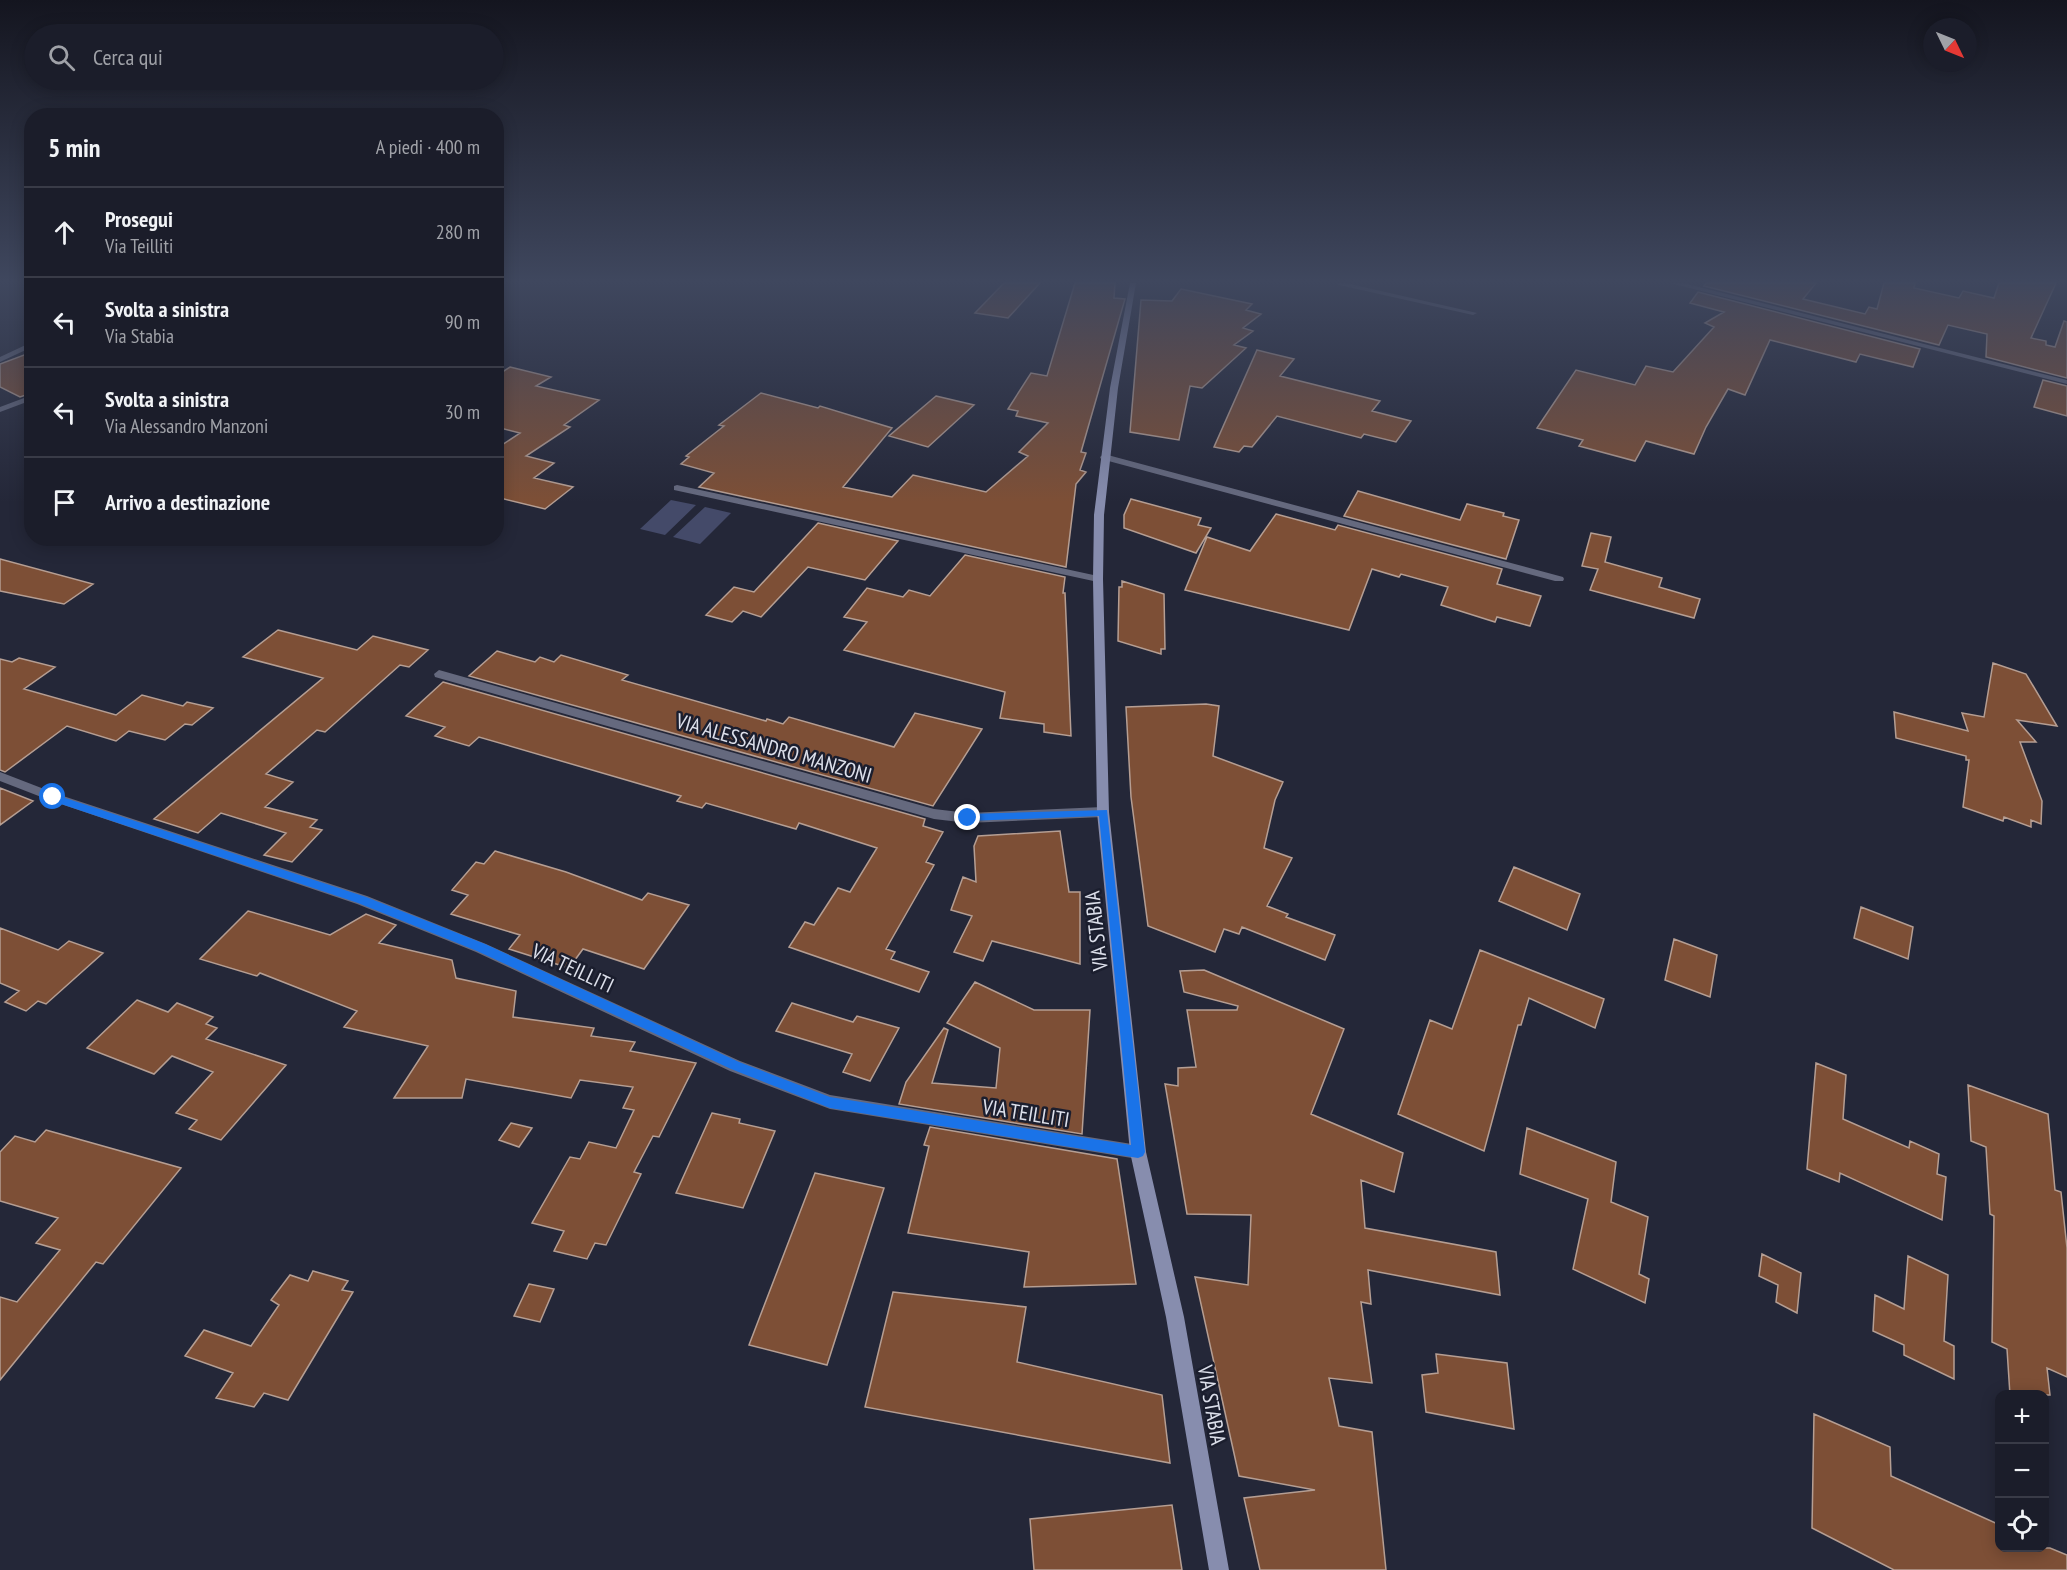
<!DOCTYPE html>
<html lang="it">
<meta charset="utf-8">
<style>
body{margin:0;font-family:"PT Sans Narrow",sans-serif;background:#282a36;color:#f1f3f6}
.controls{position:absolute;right:18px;bottom:18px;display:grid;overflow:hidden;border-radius:12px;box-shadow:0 3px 15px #0003}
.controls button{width:54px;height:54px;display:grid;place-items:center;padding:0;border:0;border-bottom:2px solid #393b47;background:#1b1d2a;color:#f1f3f6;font:30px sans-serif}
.compass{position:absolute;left:1923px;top:18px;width:54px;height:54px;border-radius:50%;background:#1b1d2a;box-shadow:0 3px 15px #0003;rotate:133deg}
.stop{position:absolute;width:18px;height:18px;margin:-14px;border:4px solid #1a73e8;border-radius:50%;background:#fff}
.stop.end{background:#1a73e8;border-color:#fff;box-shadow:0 2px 6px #0008}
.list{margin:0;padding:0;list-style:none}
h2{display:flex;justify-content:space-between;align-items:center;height:78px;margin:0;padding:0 24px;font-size:26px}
h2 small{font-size:20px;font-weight:400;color:#a0a2a8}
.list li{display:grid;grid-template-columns:39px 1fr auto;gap:18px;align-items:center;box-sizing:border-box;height:90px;padding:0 24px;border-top:2px solid #393b47}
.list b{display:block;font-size:22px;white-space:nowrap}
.list p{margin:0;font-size:20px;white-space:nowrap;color:#a0a2a8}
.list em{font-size:20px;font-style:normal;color:#a0a2a8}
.icon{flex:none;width:33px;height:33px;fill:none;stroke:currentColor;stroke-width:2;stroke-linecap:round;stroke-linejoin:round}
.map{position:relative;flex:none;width:2067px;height:1570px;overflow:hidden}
.search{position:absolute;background:#1b1d2a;box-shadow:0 3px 15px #0003;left:24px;top:24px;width:480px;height:66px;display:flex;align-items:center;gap:15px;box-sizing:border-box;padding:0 21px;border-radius:33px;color:#a0a2a8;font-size:22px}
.panel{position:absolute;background:#1b1d2a;box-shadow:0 3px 15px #0003;left:24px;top:108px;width:480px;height:438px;border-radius:24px}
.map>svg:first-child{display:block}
</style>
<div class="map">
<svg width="2067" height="1570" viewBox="0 0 2067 1570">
<rect width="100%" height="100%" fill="#242738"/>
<path fill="#444a69" d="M 671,500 L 696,505 L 665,535 L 640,529 Z
M 705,507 L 731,513 L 700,544 L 673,537 Z"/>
<path fill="#7d4f36" stroke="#b59e93" stroke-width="1.5" d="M 1004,283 L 1040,283 L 1008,318 L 975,313 Z
M 1075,283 L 1115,283 L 1114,298 L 1125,299 L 1081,452 L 1086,453 L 1080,470 L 1086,472 L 1076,484 L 1066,567 L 699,487 L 714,473 L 681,464 L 689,457 L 686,456 L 724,426 L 719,425 L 761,393 L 818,408 L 820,406 L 892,428 L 843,487 L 892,497 L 913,475 L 986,492 L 1028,456 L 1019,452 L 1048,423 L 1016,416 L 1018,411 L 1008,409 L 1031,373 L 1047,376 Z
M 1706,283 L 1816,283 L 1803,299 L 1865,314 L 1869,307 L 1877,309 L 1884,283 L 1915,283 L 1914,288 L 1959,298 L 1963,291 L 1994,298 L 1999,283 L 2056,283 L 2031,338 L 2046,341 L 2046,345 L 2055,347 L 2064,321 L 2067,322 L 2067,378 L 1986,357 L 1987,334 L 1948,325 L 1939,345 L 1704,286 Z
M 1181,289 L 1252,304 L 1246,310 L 1261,314 L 1243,328 L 1253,331 L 1234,345 L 1246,348 L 1202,388 L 1190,386 L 1179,440 L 1130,432 L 1141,300 L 1172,301 Z
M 1698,292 L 1920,349 L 1913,367 L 1860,354 L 1856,362 L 1770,340 L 1745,395 L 1728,389 L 1706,427 L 1694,454 L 1646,441 L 1635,461 L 1579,446 L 1583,440 L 1537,428 L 1576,370 L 1635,385 L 1646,366 L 1673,372 L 1714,327 L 1705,323 L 1724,312 L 1690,303 Z
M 1257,350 L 1294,359 L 1280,376 L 1380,401 L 1372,411 L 1411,421 L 1396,442 L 1364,434 L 1361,438 L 1277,416 L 1252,447 L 1244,446 L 1239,452 L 1214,447 Z
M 32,352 L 32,393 L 20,397 L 0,387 L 0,364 Z
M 510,367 L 551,377 L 536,386 L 599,400 L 564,425 L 570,427 L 526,456 L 554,463 L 534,478 L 573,487 L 545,509 L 496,497 L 496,449 L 520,433 L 496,427 L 496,376 Z
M 2043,380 L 2067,386 L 2067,416 L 2034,407 Z
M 936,396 L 974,405 L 928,447 L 889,436 Z
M 1358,491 L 1460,520 L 1467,504 L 1504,513 L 1503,516 L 1519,520 L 1506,559 L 1344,516 Z
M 1131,499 L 1201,518 L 1198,525 L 1211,528 L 1196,553 L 1124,528 L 1124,515 Z
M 1276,514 L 1335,530 L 1338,525 L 1502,569 L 1497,584 L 1541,596 L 1530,626 L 1497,617 L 1495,622 L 1441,605 L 1448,587 L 1401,574 L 1399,577 L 1372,569 L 1349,630 L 1185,590 L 1207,537 L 1250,551 Z
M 818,523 L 898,541 L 865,580 L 808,567 L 761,617 L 743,611 L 732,622 L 706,615 L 734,587 L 754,592 Z
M 1591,533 L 1611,537 L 1605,562 L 1662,578 L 1659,587 L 1700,599 L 1694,618 L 1590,590 L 1598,569 L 1582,566 Z
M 965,555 L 1065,577 L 1063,593 L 1065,593 L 1071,736 L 1044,732 L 1044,724 L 1000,718 L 1005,692 L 844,650 L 867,622 L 844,617 L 867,588 L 903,597 L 909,590 L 930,596 Z
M 0,559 L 93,584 L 64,604 L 0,591 Z
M 1122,581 L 1164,594 L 1165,649 L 1161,649 L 1161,654 L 1118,641 L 1119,587 L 1122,587 Z
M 278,630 L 357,650 L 373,636 L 428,650 L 409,667 L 400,665 L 325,732 L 317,730 L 266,774 L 293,782 L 265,807 L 317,820 L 310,827 L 322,830 L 292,862 L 264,855 L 286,833 L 221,813 L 198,833 L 154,819 L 323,678 L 243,657 Z
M 497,651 L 535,662 L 540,657 L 554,662 L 561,655 L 628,675 L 622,680 L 766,721 L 767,719 L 783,724 L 789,717 L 894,747 L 915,713 L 982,729 L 933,806 L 469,676 Z
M 19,658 L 55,667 L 24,689 L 116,715 L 142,695 L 183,706 L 187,702 L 213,708 L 192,725 L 185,724 L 165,740 L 129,731 L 116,741 L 67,726 L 5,772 L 0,770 L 0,659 L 12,662 Z
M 1993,663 L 2026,674 L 2057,726 L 2017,720 L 2036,742 L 2020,742 L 2042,801 L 2041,824 L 2031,820 L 2031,827 L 2004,817 L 2003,821 L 1963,807 L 1969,760 L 1966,760 L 1966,756 L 1896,738 L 1894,712 L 1968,731 L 1962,713 L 1984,717 Z
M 443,682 L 925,819 L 923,826 L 943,832 L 926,862 L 934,865 L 886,949 L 895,952 L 891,959 L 929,972 L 919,992 L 789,947 L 805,922 L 814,925 L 838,888 L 850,892 L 877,848 L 799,823 L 796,829 L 706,803 L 702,808 L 677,801 L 681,796 L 479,737 L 469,746 L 435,736 L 445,727 L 406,716 Z
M 1206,704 L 1219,706 L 1213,756 L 1283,782 L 1275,800 L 1264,848 L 1292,858 L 1267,906 L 1288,914 L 1286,917 L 1335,935 L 1325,960 L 1242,927 L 1239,934 L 1224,929 L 1215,952 L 1148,926 L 1131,797 L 1126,707 Z
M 0,788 L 33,801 L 0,825 Z
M 1060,831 L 1069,892 L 1080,892 L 1080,964 L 992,941 L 983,961 L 954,952 L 972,916 L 951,910 L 963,877 L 976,882 L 974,846 L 978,836 Z
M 495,851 L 566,872 L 642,900 L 648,893 L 689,905 L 644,969 L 583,949 L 569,968 L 509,949 L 520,935 L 451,914 L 468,895 L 452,890 L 476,862 L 484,864 Z
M 1514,867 L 1580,894 L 1567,930 L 1499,901 Z
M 1861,907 L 1913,927 L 1908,959 L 1854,938 Z
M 248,911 L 330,935 L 366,914 L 396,925 L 379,943 L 452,960 L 456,978 L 516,991 L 513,1017 L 594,1028 L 591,1036 L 635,1042 L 630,1051 L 696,1063 L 659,1137 L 653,1136 L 634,1172 L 641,1174 L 606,1245 L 595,1243 L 587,1259 L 554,1251 L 564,1231 L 532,1223 L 570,1157 L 580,1159 L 589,1142 L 616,1148 L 634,1110 L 623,1108 L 633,1087 L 580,1080 L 571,1098 L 466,1079 L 462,1098 L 394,1098 L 428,1046 L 344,1027 L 357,1011 L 260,973 L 257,976 L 200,959 Z
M 0,928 L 58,950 L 69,941 L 103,953 L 46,1004 L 38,1001 L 26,1011 L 5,1002 L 19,991 L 0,983 Z
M 1674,939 L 1717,955 L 1710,997 L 1665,980 Z
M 1480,950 L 1604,999 L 1595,1028 L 1529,998 L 1521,1025 L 1518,1025 L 1484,1151 L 1398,1114 L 1430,1020 L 1452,1029 Z
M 1204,970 L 1344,1029 L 1311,1114 L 1403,1153 L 1394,1192 L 1361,1180 L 1365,1228 L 1496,1252 L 1500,1295 L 1368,1270 L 1371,1304 L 1361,1302 L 1372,1383 L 1329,1378 L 1339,1426 L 1372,1432 L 1386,1570 L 1260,1570 L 1244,1498 L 1315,1490 L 1239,1476 L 1195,1277 L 1248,1285 L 1251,1215 L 1187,1214 L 1165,1084 L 1178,1086 L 1178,1068 L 1196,1067 L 1187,1010 L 1237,1010 L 1238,1006 L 1184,992 L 1180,971 Z
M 975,982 L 1034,1010 L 1090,1010 L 1082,1134 L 899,1104 L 906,1082 L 944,1028 L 948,1030 L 932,1083 L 996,1088 L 1000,1048 L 947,1023 Z
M 137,1000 L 168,1012 L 177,1003 L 213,1017 L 206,1024 L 217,1028 L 206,1039 L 286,1065 L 221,1140 L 189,1129 L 197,1120 L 176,1113 L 213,1072 L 172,1056 L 154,1074 L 87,1048 Z
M 792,1003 L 853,1022 L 857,1016 L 899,1028 L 870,1081 L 843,1072 L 852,1054 L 776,1031 Z
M 1816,1063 L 1846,1075 L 1843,1119 L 1909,1148 L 1910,1141 L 1939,1154 L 1937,1174 L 1946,1177 L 1942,1220 L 1840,1173 L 1839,1182 L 1807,1169 Z
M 1968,1085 L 2048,1114 L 2055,1190 L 2061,1192 L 2067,1248 L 2067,1377 L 2047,1368 L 2050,1395 L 2010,1395 L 2007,1349 L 1992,1342 L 1994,1216 L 1990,1214 L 1986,1147 L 1971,1141 Z
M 712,1113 L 740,1119 L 739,1123 L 775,1131 L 743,1208 L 676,1193 Z
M 511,1123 L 532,1128 L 519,1147 L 499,1140 Z
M 930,1127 L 1117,1159 L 1136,1284 L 1024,1287 L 1029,1252 L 908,1233 L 929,1146 L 924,1145 Z
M 1527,1128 L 1616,1162 L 1611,1202 L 1648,1217 L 1639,1274 L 1649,1279 L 1645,1303 L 1573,1269 L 1588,1199 L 1520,1174 Z
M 46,1130 L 181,1168 L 103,1264 L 96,1262 L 0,1380 L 0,1297 L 17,1302 L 60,1250 L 36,1243 L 58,1218 L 0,1201 L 0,1152 L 15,1136 L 35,1142 Z
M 815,1173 L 884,1188 L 827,1365 L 749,1345 Z
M 1762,1254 L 1801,1273 L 1797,1313 L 1776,1302 L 1778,1285 L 1759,1276 Z
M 1908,1256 L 1948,1275 L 1944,1341 L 1954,1346 L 1954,1379 L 1904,1355 L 1904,1345 L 1873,1331 L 1875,1295 L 1904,1309 Z
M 313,1271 L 348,1281 L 342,1290 L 353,1292 L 288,1400 L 264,1393 L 254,1407 L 216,1398 L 233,1373 L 185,1356 L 204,1330 L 251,1346 L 279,1305 L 271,1300 L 290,1275 L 308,1281 Z
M 529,1284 L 554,1289 L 540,1322 L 514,1316 Z
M 893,1292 L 1026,1307 L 1017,1362 L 1162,1395 L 1170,1463 L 865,1407 Z
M 1436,1354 L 1507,1363 L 1514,1429 L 1426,1412 L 1422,1375 L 1438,1373 Z
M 1814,1414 L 1890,1447 L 1891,1476 L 2000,1525 L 2000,1548 L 2050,1548 L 2067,1555 L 2067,1570 L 1894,1570 L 1812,1528 Z
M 1172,1505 L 1182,1570 L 1034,1570 L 1030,1519 Z"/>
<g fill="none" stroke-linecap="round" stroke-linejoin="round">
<path fill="#65697e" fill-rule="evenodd" d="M 1336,283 L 1346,283 L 1477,313 L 1473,315 L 1339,285 Z
M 1673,283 L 1683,283 L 2067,380 L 2067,384 L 1674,284 Z
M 32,342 L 32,347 L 0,362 L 0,357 Z
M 32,395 L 32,400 L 0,412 L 0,407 Z
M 1104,454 L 1563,577 L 1564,579 L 1563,581 L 1555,581 L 1101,459 L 1100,457 Z
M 677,485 L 1098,576 L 1103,579 L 1098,582 L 674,490 L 674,486 Z
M 439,670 L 934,809 L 968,813 L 1103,807 L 1107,809 L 1109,812 L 1107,815 L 1103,817 L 968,823 L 934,819 L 435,677 L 434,674 Z
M 0,772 L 57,794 L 367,896 L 486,944 L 740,1061 L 830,1095 L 1138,1145 L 1144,1147 L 1146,1152 L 1144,1157 L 1138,1159 L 830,1109 L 730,1071 L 476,952 L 357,904 L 49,800 L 0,781 Z"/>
<path fill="#878dae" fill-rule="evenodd" d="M 1130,283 L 1136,283 L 1118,388 L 1104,515 L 1103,579 L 1109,812 L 1146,1152 L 1184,1317 L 1229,1570 L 1209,1570 L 1166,1317 L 1130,1152 L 1097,812 L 1093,579 L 1094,515 L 1110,388 Z"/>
</g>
<linearGradient id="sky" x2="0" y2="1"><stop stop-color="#14151f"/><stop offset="0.56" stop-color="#3f475e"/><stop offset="1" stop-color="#3f475e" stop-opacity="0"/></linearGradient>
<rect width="2067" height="502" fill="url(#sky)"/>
<path fill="#1a73e8" d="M 53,794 L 366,897 L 485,944 L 739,1062 L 830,1097 L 1131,1145 L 1099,816 L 968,821 L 963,818 L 968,814 L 1107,810 L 1145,1152 L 1143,1156 L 1138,1158 L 830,1108 L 731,1069 L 477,951 L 358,903 L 49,800 L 48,797 Z"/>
<g text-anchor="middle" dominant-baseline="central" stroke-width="5" stroke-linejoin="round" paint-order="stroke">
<g font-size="21" fill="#dde0eb" stroke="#1b1e2e">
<text transform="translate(774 748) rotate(16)">VIA ALESSANDRO MANZONI</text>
<text transform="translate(1096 931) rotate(-96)">VIA STABIA</text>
<text transform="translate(573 968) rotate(25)">VIA TEILLITI</text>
<text transform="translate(1026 1113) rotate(9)">VIA TEILLITI</text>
<text transform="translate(1212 1405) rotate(80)">VIA STABIA</text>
</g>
</g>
</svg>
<div class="controls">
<button>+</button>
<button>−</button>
<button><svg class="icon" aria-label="locate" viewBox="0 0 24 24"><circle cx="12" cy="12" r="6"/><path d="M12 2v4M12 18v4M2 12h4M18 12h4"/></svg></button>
</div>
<svg class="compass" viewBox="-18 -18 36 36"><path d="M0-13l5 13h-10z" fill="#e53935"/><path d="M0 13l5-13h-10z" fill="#a0a2a8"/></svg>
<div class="stop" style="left:53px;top:797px"></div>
<div class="stop end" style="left:968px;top:818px"></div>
<div class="search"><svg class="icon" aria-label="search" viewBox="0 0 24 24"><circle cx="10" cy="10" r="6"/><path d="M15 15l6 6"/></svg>Cerca qui</div>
<section class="panel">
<h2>5 min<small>A piedi · 400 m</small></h2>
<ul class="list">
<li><svg class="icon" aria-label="ahead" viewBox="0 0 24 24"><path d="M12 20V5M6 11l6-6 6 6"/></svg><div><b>Prosegui</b><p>Via Teilliti</p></div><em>280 m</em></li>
<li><svg class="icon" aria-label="left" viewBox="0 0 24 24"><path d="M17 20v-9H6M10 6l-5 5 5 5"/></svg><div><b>Svolta a sinistra</b><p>Via Stabia</p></div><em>90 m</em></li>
<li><svg class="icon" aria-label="left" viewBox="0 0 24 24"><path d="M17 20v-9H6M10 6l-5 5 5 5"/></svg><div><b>Svolta a sinistra</b><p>Via Alessandro Manzoni</p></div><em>30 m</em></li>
<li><svg class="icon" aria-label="arrive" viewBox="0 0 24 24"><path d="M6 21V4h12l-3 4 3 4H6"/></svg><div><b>Arrivo a destinazione</b></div></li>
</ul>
</section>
</div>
